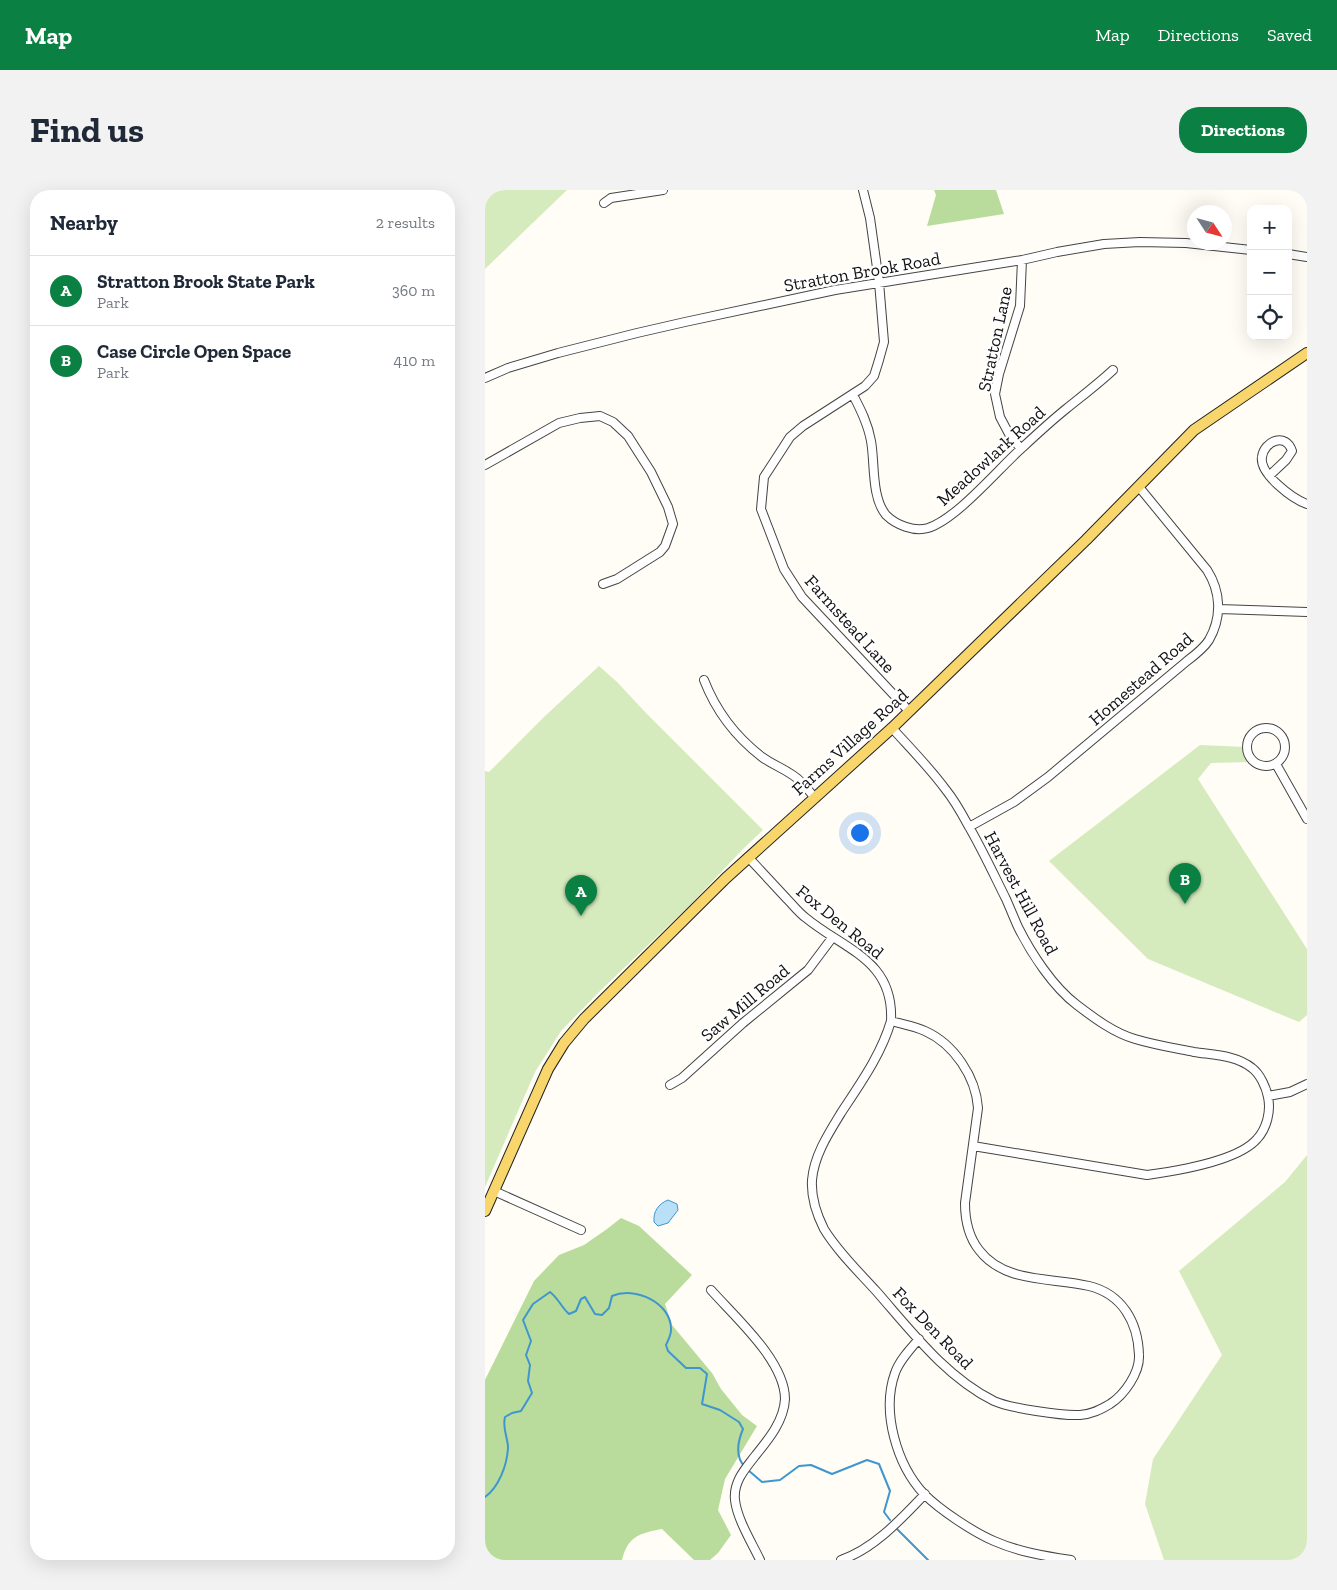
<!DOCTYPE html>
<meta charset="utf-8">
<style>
body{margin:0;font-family:"Zilla Slab",serif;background:#f2f2f3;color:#1f2937}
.controls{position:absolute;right:15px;top:15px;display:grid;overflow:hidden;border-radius:10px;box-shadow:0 5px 20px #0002}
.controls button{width:45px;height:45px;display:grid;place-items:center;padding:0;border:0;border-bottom:1px solid #e0e1e3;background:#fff;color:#1f2937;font:25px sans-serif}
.compass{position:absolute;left:702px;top:15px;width:45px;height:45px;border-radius:50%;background:#fff;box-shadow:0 5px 20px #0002;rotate:126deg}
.you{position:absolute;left:374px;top:642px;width:18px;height:18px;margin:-12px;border:4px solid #fff;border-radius:50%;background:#1a73e8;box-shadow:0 0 0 8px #1a73e833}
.badge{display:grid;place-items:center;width:32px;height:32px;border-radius:50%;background:#0b8043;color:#fff;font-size:16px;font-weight:700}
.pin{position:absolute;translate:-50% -41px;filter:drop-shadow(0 1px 2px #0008)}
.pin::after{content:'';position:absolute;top:26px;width:18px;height:15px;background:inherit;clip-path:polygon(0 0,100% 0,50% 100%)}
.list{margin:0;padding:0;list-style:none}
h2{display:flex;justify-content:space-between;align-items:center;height:65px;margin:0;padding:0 20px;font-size:21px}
h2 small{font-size:16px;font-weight:400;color:#747a83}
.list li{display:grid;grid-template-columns:32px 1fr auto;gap:15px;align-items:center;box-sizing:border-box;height:70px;padding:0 20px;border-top:1px solid #e0e1e3}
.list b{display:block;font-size:19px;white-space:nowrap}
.list p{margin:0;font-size:16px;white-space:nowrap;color:#747a83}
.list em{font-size:16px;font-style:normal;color:#747a83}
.icon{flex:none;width:28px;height:28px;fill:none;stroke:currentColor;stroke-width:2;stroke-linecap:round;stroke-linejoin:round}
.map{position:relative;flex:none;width:822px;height:1370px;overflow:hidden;border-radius:20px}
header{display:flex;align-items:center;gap:30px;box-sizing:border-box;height:70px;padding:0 25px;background:#0b8043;color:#fff}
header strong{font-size:24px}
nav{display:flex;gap:28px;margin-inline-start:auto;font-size:18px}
.intro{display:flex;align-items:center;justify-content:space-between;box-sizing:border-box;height:120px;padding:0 30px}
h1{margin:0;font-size:35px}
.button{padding:12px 22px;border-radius:20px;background:#0b8043;color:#fff;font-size:18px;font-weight:700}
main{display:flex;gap:30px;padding:0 30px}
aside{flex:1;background:#fff;border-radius:20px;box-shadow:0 5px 20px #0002}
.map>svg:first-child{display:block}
</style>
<header>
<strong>Map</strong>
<nav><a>Map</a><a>Directions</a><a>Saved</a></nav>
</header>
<div class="intro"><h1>Find us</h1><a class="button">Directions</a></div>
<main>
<aside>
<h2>Nearby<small>2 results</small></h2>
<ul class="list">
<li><span class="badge">A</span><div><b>Stratton Brook State Park</b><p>Park</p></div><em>360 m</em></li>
<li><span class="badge">B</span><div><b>Case Circle Open Space</b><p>Park</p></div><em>410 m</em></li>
</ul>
</aside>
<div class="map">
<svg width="822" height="1370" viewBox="0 0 822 1370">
<rect width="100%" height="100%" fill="#fffdf5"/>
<path fill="#d5ebbd" d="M 0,0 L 82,0 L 0,79 Z
M 114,476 L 132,492 L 161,523 L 278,640 L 258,659 L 205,715 L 116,800 L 76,841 L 50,882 L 0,997 L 0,581 L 4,582 L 60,526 Z
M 715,555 L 761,557 L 761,565 L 765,572 L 726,573 L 713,589 L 822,759 L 822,825 L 814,832 L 663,769 L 564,671 Z
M 822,965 L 822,1370 L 679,1370 L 660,1314 L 668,1269 L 737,1165 L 694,1081 L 800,992 Z"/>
<path fill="#b9dc9c" d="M 449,0 L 511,0 L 519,24 L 442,36 L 451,5 Z
M 136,1028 L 154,1036 L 207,1085 L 180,1114 L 187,1135 L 227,1183 L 236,1199 L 257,1225 L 272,1236 L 240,1289 L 233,1320 L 246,1345 L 233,1363 L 225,1370 L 209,1370 L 177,1339 C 155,1343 143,1346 137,1370 L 0,1370 L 0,1190 L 49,1091 L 74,1065 L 99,1055 L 122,1039 Z"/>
<path fill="#b9e0f7" stroke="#3f96cf" d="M 183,1010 L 192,1014 L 193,1020 L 183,1033 L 173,1036 L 169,1032 C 168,1022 173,1014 183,1010 Z"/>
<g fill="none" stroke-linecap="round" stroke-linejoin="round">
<path stroke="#3f96cf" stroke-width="2" d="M 263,1280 L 277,1292 L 295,1290 L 314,1276 L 326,1275 L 347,1284 L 382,1270 L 394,1274 L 405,1301 L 399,1322 L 405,1330
M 0,1307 C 14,1297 22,1275 23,1258 C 23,1247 17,1239 20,1227 L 27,1223 L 36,1221 L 47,1203 L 43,1191 L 45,1175 L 41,1165 L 46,1151 L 38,1130 L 48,1114 L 65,1102 C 74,1109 76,1117 84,1124 L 91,1121 L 96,1109 L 100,1107 L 110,1124 L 117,1125 L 124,1118 L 127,1106 C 150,1096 187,1113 186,1140 C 186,1145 183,1151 181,1155 L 183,1161 L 201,1178 L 215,1178 L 222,1184 L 217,1214 L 235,1220 L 254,1232 L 258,1239 C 253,1251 250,1267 260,1277
M 411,1338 L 443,1370"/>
<defs>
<path id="minor" d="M 378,0 L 385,28 L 394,92 L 399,152 L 394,170 L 389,186 L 380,196 L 318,236 L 305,247 L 279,287 L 276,319 L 299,379 L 317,407 L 424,521
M 119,13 L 126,8 L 178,0
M 803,64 L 822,67
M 0,188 L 23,178 L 73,163 L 152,143 L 200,132 L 350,100 L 537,70 L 572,62 L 619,54 L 655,52 L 701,53 L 766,60
M 368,205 C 376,220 383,234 386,251 C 390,272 386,307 401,325 C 411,335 429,342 443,338 C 472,329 514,278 538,257 C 552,244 566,231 581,219 C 597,206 613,194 628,180
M 536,259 L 524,244 L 515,227 L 510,204 L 514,184 L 535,116 L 537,70
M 0,275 L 74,233 L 95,228 L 115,226 L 128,232 L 143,246 L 166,282 L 183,317 L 188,334 L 180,356 L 175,362 L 132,389 L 118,394
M 785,285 L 801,270 L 807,261 C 801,242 779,251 777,267 C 774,284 808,309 822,314
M 734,419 L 822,422
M 219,490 C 231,521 251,547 277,567 C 289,576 306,581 316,592 C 321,597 325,602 329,607
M762 557a19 19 0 1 1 38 0a19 19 0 1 1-38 0Z
M 407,538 C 425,558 445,578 461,600 C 470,611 477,624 483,635 C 497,659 509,685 521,709 C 525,718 529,728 533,737 C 546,763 568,797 592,815 C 609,828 629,843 650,849 C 670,855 689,858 709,862 C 728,865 751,865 767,878 C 775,884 781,897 783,907 C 786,921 782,938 772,949 C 753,971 691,981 662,985 L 488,956
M 791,574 L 822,629
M 484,637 L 529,612 L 563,587 L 702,471 C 710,465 719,458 724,450 C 737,427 736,402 722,380 L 654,297
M 263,667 C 276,681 289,695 302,709 C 308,715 314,723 321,728 C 360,760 409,770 406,831 C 417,834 429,836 440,841 C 469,854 491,887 493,918 L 480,1013 C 480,1031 483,1046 494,1060 C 520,1094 567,1087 604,1096 C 637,1104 653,1132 654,1165 C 655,1183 639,1205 625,1214 C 615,1220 607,1224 595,1225 C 578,1226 524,1218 509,1211 C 461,1187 427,1142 392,1102 C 374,1082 353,1062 339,1039 C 332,1025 326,1006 327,990 C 329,966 343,944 356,923 C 375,894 396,865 406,831
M 185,895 L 197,888 L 258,833 L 323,780 L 347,748
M 783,906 L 805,902 L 822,894
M 9,1001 L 96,1040
M 226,1100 C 250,1127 300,1171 300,1209 C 299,1231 283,1250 270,1266 C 260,1279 248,1292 250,1310 C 252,1329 267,1353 275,1370
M 434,1149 C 425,1159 414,1171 410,1183 C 396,1222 412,1275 439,1304 C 455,1320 488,1342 509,1351 C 534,1362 560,1366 586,1370
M 356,1370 C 389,1359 416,1329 440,1304"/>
<path id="major" d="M 0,1021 L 63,879 L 79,853 L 99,829 L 241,688 L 407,538 L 601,350 L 709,240 L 822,163"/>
</defs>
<use href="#minor" stroke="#444" stroke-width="10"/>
<use href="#major" stroke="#222" stroke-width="12"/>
<use href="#minor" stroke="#fff" stroke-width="8"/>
<use href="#major" stroke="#f9d66b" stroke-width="10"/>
</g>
<g text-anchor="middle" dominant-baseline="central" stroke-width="5" stroke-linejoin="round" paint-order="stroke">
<g font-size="18" fill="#111" stroke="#fff">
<text transform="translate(377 82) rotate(-10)">Stratton Brook Road</text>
<text transform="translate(510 149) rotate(-78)">Stratton Lane</text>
<text transform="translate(506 266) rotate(-42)">Meadowlark Road</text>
<text transform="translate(365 434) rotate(48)">Farmstead Lane</text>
<text transform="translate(656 489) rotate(-41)">Homestead Road</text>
<text transform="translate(365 552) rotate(-42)">Farms Village Road</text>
<text transform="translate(536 703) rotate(62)">Harvest Hill Road</text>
<text transform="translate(355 732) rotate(39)">Fox Den Road</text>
<text transform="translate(260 813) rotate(-40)">Saw Mill Road</text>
<text transform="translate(448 1138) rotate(46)">Fox Den Road</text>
</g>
</g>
</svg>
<div class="controls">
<button>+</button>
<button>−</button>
<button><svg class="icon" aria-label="locate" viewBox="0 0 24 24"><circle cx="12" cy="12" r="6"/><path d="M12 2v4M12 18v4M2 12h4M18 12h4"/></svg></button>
</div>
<svg class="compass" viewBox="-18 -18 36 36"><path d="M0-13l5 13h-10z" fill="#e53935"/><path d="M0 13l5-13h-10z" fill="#747a83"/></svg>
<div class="you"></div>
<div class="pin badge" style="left:96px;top:726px">A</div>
<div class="pin badge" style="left:700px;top:714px">B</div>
</div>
</main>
